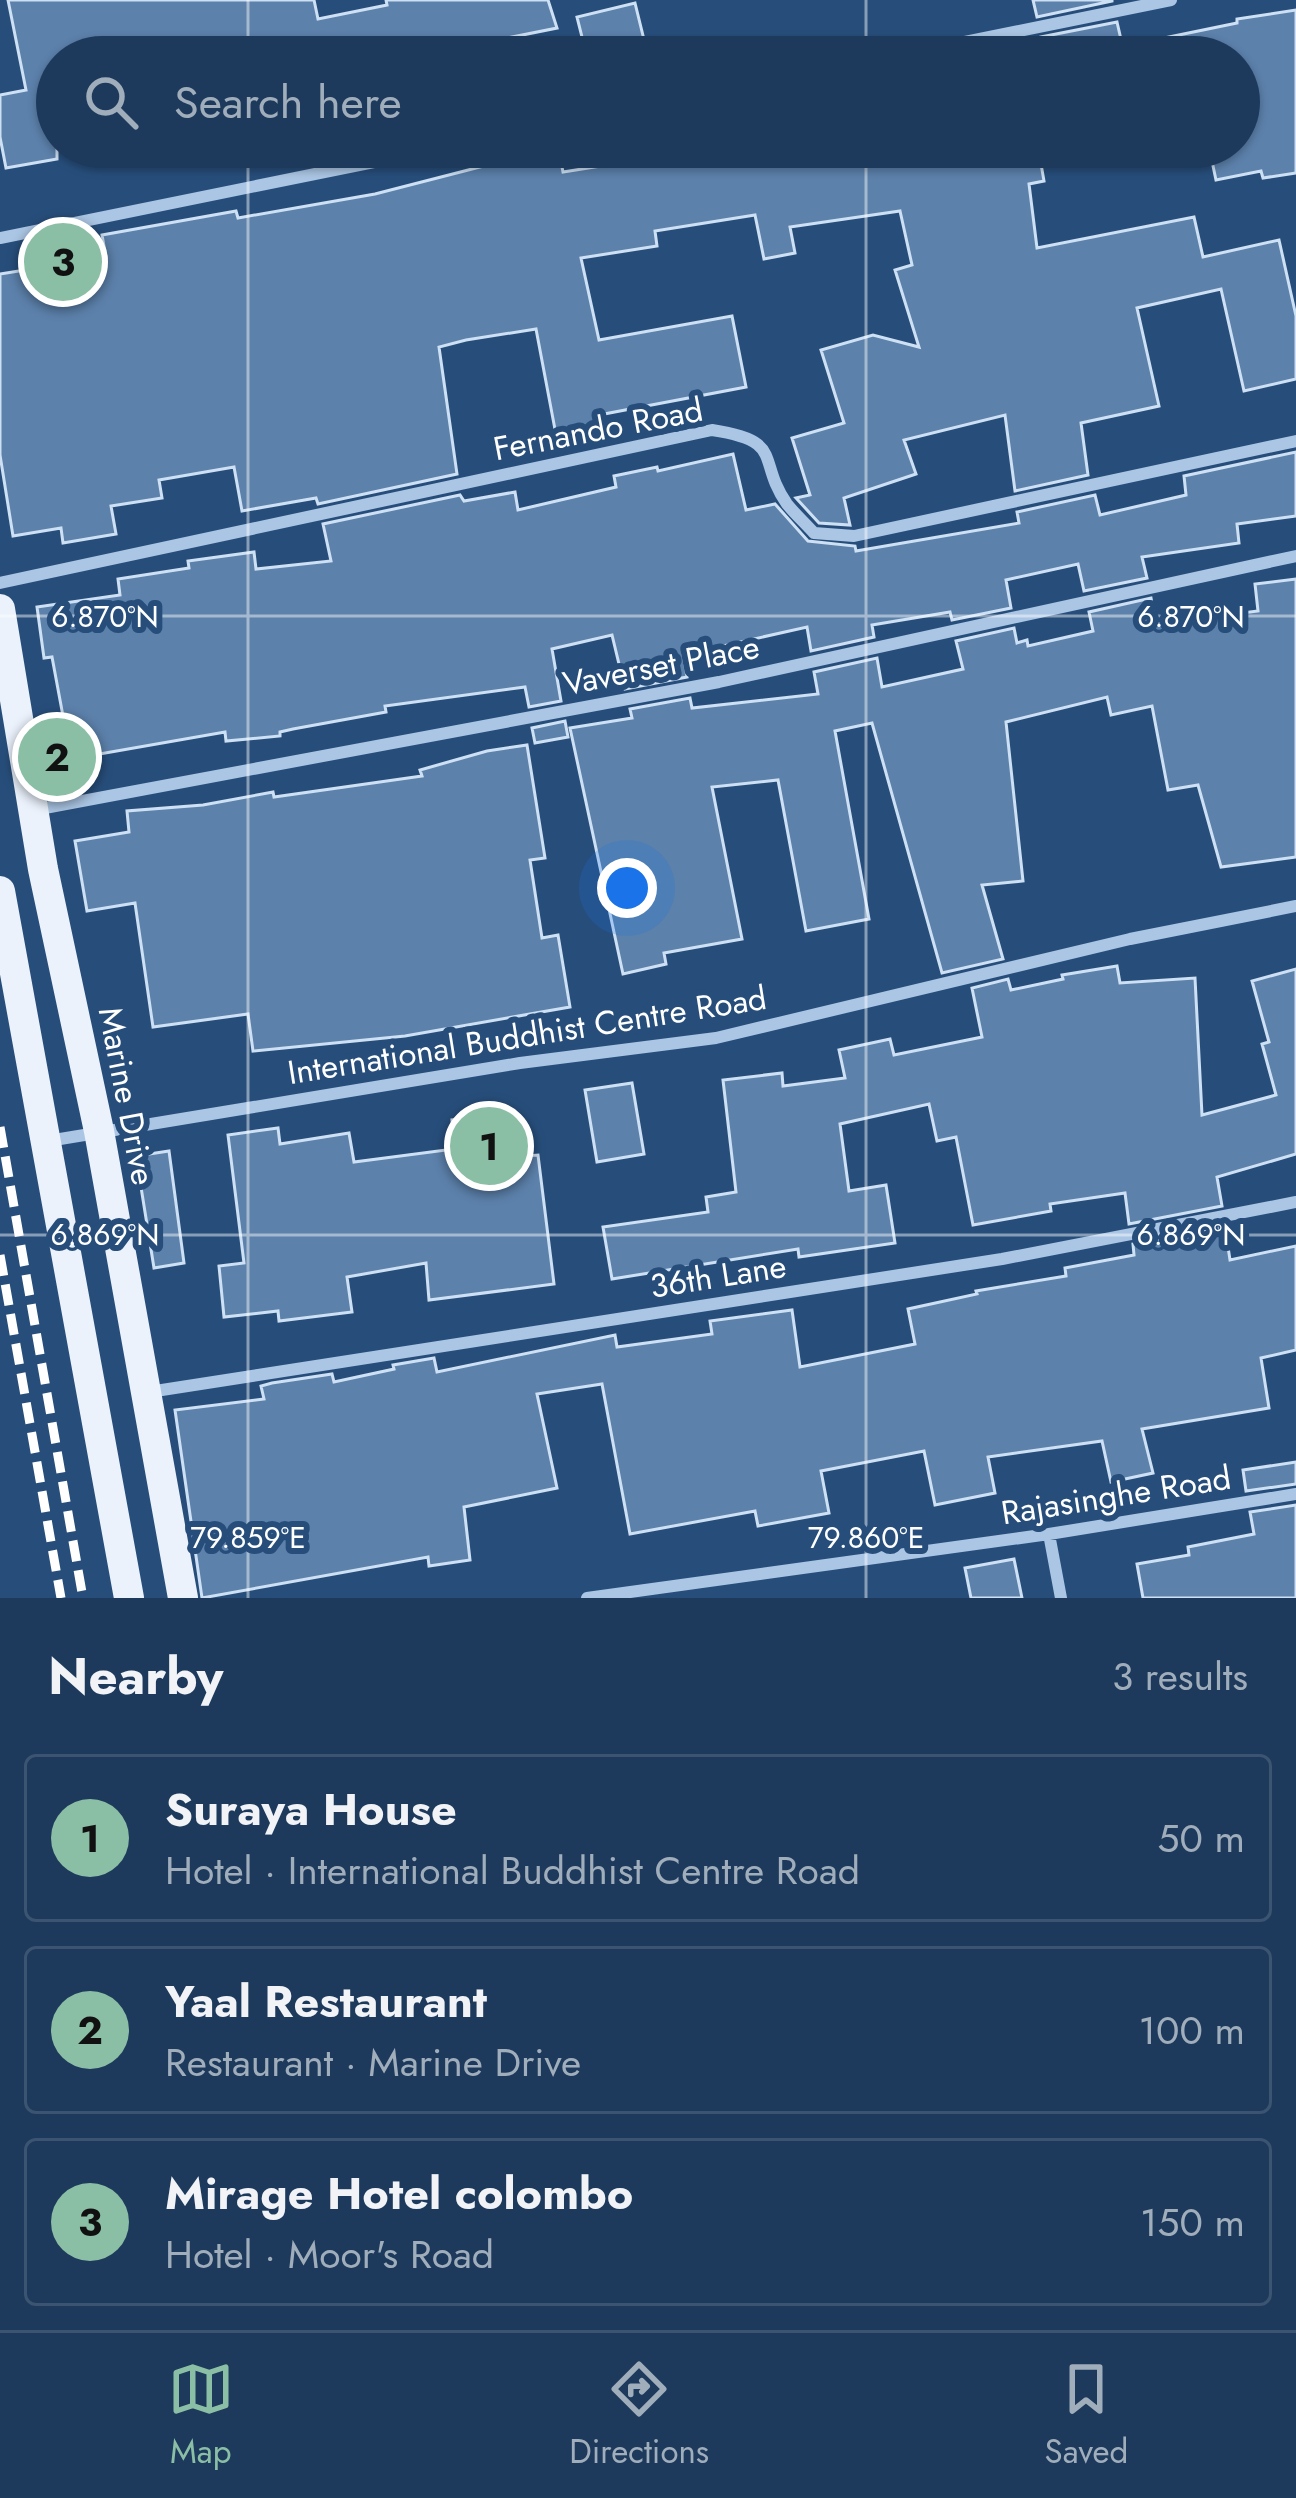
<!DOCTYPE html>
<meta charset="utf-8">
<style>
body{margin:0;font-family:Jost,sans-serif;background:#254162;color:#f1f3f6}
.you{position:absolute;left:627px;top:888px;width:42px;height:42px;margin:-30px;border:9px solid #fff;border-radius:50%;background:#1a73e8;box-shadow:0 0 0 18px #1a73e833}
.badge{display:grid;place-items:center;width:78px;height:78px;border-radius:50%;background:#8abfa5;color:#111;font-size:39px;font-weight:700}
.pin{position:absolute;translate:-50% -50%;border:6px solid #fff;box-shadow:0 3px 12px #0006}
.list{margin:0;padding:0;list-style:none}
h2{display:flex;justify-content:space-between;align-items:center;height:156px;margin:0;padding:0 48px;font-size:51px}
h2 small{font-size:39px;font-weight:400;color:#a0adbb}
.list li{display:grid;grid-template-columns:78px 1fr auto;gap:36px;align-items:center;box-sizing:border-box;height:168px;margin:0 24px 24px;padding:0 24px;border:3px solid #3b5472;border-radius:12px}
.list b{display:block;font-size:45px;white-space:nowrap}
.list p{margin:0;font-size:39px;white-space:nowrap;color:#a0adbb}
.list em{font-size:39px;font-style:normal;color:#a0adbb}
.icon{flex:none;width:66px;height:66px;fill:none;stroke:currentColor;stroke-width:2;stroke-linecap:round;stroke-linejoin:round}
.map{position:relative;flex:none;width:1296px;height:1598px;overflow:hidden}
.search{position:absolute;background:#1d3a5c;box-shadow:0 3px 9px #0004;left:36px;right:36px;top:36px;height:132px;display:flex;align-items:center;gap:30px;box-sizing:border-box;padding:0 42px;border-radius:66px;color:#a0adbb;font-size:45px}
.sheet{height:732px;background:#1d3a5c}
nav{display:flex;justify-content:space-around;align-items:center;box-sizing:border-box;height:168px;border-top:3px solid #3b5472;background:#1d3a5c;font-size:33px;color:#a0adbb}
nav a{display:grid;justify-items:center;gap:6px}
nav .on{color:#8abfa5}
.map>svg:first-child{display:block}
</style>
<div class="map">
<svg width="1296" height="1598" viewBox="0 0 1296 1598">
<rect width="100%" height="100%" fill="#274e7b"/>
<path fill="#5c81ab" stroke="#cee0f3" stroke-width="3" d="M 8,0 L 314,0 L 318,19 L 387,5 L 386,0 L 548,0 L 557,28 L 453,49 L 455,57 L 57,57 L 57,159 L 6,168 L 0,137 L 0,95 L 26,90 Z
M 1033,0 L 1112,0 L 1112,1 L 1037,17 Z
M 635,3 L 647,52 L 626,57 L 587,57 L 577,17 Z
M 1296,10 L 1296,173 L 1263,178 L 1261,171 L 1216,180 L 1209,147 L 1239,147 L 1239,57 L 1142,57 L 1140,43 L 1237,23 L 1237,19 Z
M 1117,22 L 1125,57 L 1046,57 L 1041,37 Z
M 644,147 L 1038,147 L 1044,181 L 1029,184 L 1037,248 L 1194,217 L 1203,257 L 1279,240 L 1296,316 L 1296,379 L 1244,391 L 1221,289 L 1137,308 L 1159,406 L 1081,423 L 1088,475 L 1015,491 L 1005,415 L 904,440 L 916,474 L 844,498 L 850,525 L 819,523 L 796,498 L 810,495 L 792,438 L 844,423 L 821,350 L 873,335 L 919,347 L 895,270 L 912,265 L 900,211 L 790,227 L 795,253 L 764,259 L 755,215 L 655,231 L 657,246 L 581,258 L 599,340 L 732,316 L 746,387 L 599,415 L 602,431 L 557,440 L 536,329 L 466,340 L 439,347 L 457,474 L 318,504 L 316,498 L 242,511 L 234,467 L 159,480 L 162,498 L 111,506 L 116,534 L 63,543 L 61,528 L 13,536 L 0,455 L 0,274 L 106,257 L 102,235 L 236,211 L 238,218 L 375,194 L 507,160 L 559,152 L 563,172 L 645,159 Z
M 1296,452 L 1296,516 L 1237,524 L 1239,543 L 1142,557 L 1147,578 L 1084,591 L 1078,564 L 1006,580 L 1011,608 L 952,620 L 950,612 L 872,625 L 874,637 L 811,651 L 807,627 L 683,655 L 687,677 L 625,689 L 612,635 L 552,649 L 561,701 L 529,707 L 525,687 L 385,706 L 386,712 L 293,729 L 280,732 L 280,736 L 226,741 L 225,732 L 71,759 L 52,657 L 44,658 L 37,607 L 120,595 L 118,579 L 189,568 L 188,561 L 254,552 L 256,569 L 331,561 L 323,524 L 460,495 L 464,501 L 515,492 L 518,510 L 616,487 L 614,476 L 657,467 L 658,471 L 733,454 L 746,510 L 775,504 L 808,541 L 855,546 L 856,551 L 1019,523 L 1017,512 L 1095,495 L 1100,515 L 1186,495 L 1184,476 Z
M 1296,579 L 1296,857 L 1221,867 L 1198,785 L 1168,790 L 1152,706 L 1111,715 L 1107,697 L 1006,722 L 1023,881 L 982,885 L 1003,959 L 942,973 L 872,723 L 835,731 L 869,919 L 806,931 L 778,780 L 712,787 L 742,939 L 664,953 L 666,964 L 623,974 L 570,728 L 632,718 L 630,709 L 690,698 L 692,708 L 818,694 L 814,672 L 877,658 L 882,687 L 963,669 L 956,641 L 1014,628 L 1017,643 L 1027,640 L 1028,646 L 1093,631 L 1089,612 L 1151,598 L 1156,624 L 1258,611 L 1255,584 Z
M 565,721 L 568,737 L 535,743 L 532,728 Z
M 527,745 L 545,858 L 530,860 L 542,938 L 558,935 L 570,1007 L 405,1036 L 253,1051 L 248,1014 L 153,1027 L 135,903 L 87,911 L 75,841 L 129,832 L 127,811 L 203,805 L 273,792 L 274,797 L 422,776 L 420,770 L 487,751 Z
M 1117,966 L 1120,983 L 1195,978 L 1202,1115 L 1276,1095 L 1262,1044 L 1269,1042 L 1252,981 L 1296,969 L 1296,1154 L 1217,1177 L 1222,1206 L 1129,1224 L 1125,1193 L 1050,1204 L 1051,1211 L 973,1225 L 956,1137 L 937,1141 L 929,1104 L 840,1124 L 849,1191 L 886,1185 L 895,1243 L 799,1257 L 798,1249 L 612,1279 L 603,1227 L 708,1212 L 706,1197 L 736,1192 L 723,1080 L 782,1073 L 783,1086 L 845,1078 L 839,1050 L 890,1039 L 894,1055 L 982,1037 L 972,988 L 1008,979 L 1011,990 L 1063,979 L 1062,975 Z
M 632,1083 L 644,1154 L 597,1162 L 585,1090 Z
M 495,1117 L 497,1158 L 538,1155 L 554,1284 L 429,1300 L 426,1263 L 347,1277 L 352,1312 L 279,1321 L 278,1311 L 224,1317 L 219,1266 L 244,1263 L 228,1135 L 278,1128 L 280,1144 L 349,1133 L 354,1162 L 454,1149 L 452,1120 Z
M 169,1151 L 184,1263 L 154,1268 L 136,1156 Z
M 1225,1227 L 1230,1260 L 1296,1246 L 1296,1350 L 1261,1358 L 1269,1408 L 1142,1429 L 1153,1473 L 1111,1482 L 1102,1441 L 988,1457 L 995,1493 L 935,1505 L 924,1451 L 821,1471 L 829,1513 L 758,1526 L 755,1511 L 630,1534 L 602,1384 L 537,1394 L 557,1488 L 464,1507 L 470,1560 L 429,1566 L 428,1557 L 202,1598 L 175,1410 L 264,1399 L 261,1386 L 272,1383 L 332,1374 L 334,1382 L 394,1369 L 393,1365 L 434,1358 L 437,1372 L 615,1335 L 617,1347 L 712,1334 L 710,1321 L 792,1310 L 800,1367 L 915,1344 L 908,1309 L 977,1294 L 976,1291 L 1066,1276 L 1065,1268 L 1134,1255 L 1133,1244 Z
M 1296,1462 L 1296,1484 L 1246,1491 L 1243,1470 Z
M 1296,1505 L 1296,1598 L 1143,1598 L 1137,1564 L 1189,1555 L 1188,1547 L 1254,1534 L 1250,1512 Z
M 1014,1559 L 1022,1598 L 971,1598 L 965,1568 Z"/>
<g fill="none" stroke-linecap="round" stroke-linejoin="round">
<path stroke="#abc6e4" stroke-width="12" d="M 891,57 L 1171,0
M 0,238 L 448,147
M 0,583 L 712,430 C 786,441 756,460 787,504 C 795,514 805,523 814,533 L 854,536 L 1296,441
M 34,810 L 719,682 L 1296,556
M 48,1141 L 520,1063 L 716,1038 L 1130,939 L 1296,906
M 149,1392 L 1002,1259 L 1296,1202
M 1049,1534 L 1061,1598
M 587,1598 L 1049,1534 L 1296,1494"/>
<path stroke="#ebf2fc" stroke-width="30" d="M 0,609 L 43,869 L 99,1131 L 183,1598
M 0,891 L 129,1598"/>
<path stroke="#fff" stroke-width="9" stroke-dasharray="21 9" stroke-linecap="butt" d="M 0,1127 L 83,1598
M 0,1255 L 61,1598"/>
</g>
<path fill="none" stroke="#fff" stroke-width="3" stroke-opacity="0.45" d="M 248,0 L 248,57M 866,0 L 866,57M 248,147 L 248,1598M 866,147 L 866,1598M 0,616 L 1296,616M 0,1235 L 1296,1235"/>
<g text-anchor="middle" dominant-baseline="central" stroke-width="12" stroke-linejoin="round" paint-order="stroke">
<g font-size="33" fill="#fff" stroke="#274e7b">
<text transform="translate(598 429) rotate(-11)">Fernando Road</text>
<text transform="translate(661 665) rotate(-11)">Vaverset Place</text>
<text transform="translate(527 1035) rotate(-9)">International Buddhist Centre Road</text>
<text transform="translate(127 1096) rotate(79)">Marine Drive</text>
<text transform="translate(718 1276) rotate(-9)">36th Lane</text>
<text transform="translate(1116 1495) rotate(-9)">Rajasinghe Road</text>
</g>
</g>
<g font-size="30" text-anchor="middle" fill="#fff" stroke="#274e7b" stroke-width="12" stroke-linejoin="round" paint-order="stroke">
<text x="105" y="627">6.870°N</text>
<text x="1191" y="627">6.870°N</text>
<text x="105" y="1245">6.869°N</text>
<text x="1191" y="1245">6.869°N</text>
<text x="248" y="1548">79.859°E</text>
<text x="866" y="1548">79.860°E</text>
</g>
</svg>
<div class="you"></div>
<div class="pin badge" style="left:489px;top:1146px">1</div>
<div class="pin badge" style="left:57px;top:757px">2</div>
<div class="pin badge" style="left:63px;top:262px">3</div>
<div class="search"><svg class="icon" aria-label="search" viewBox="0 0 24 24"><circle cx="10" cy="10" r="6"/><path d="M15 15l6 6"/></svg>Search here</div>
</div>
<section class="sheet">
<h2>Nearby<small>3 results</small></h2>
<ul class="list">
<li><span class="badge">1</span><div><b>Suraya House</b><p>Hotel · International Buddhist Centre Road</p></div><em>50 m</em></li>
<li><span class="badge">2</span><div><b>Yaal Restaurant</b><p>Restaurant · Marine Drive</p></div><em>100 m</em></li>
<li><span class="badge">3</span><div><b>Mirage Hotel colombo</b><p>Hotel · Moor's Road</p></div><em>150 m</em></li>
</ul>
</section>
<nav>
<a class="on"><svg class="icon" aria-label="map" viewBox="0 0 24 24"><path d="M3 6l6-2 6 2 6-2v14l-6 2-6-2-6 2zM9 4v14M15 6v14"/></svg>Map</a>
<a><svg class="icon" aria-label="directions" viewBox="0 0 24 24"><path d="M12 3l9 9-9 9-9-9zM9 14v-3h6M13 9l2 2-2 2"/></svg>Directions</a>
<a><svg class="icon" aria-label="saved" viewBox="0 0 24 24"><path d="M7 4h10v16l-5-4-5 4z"/></svg>Saved</a>
</nav>
